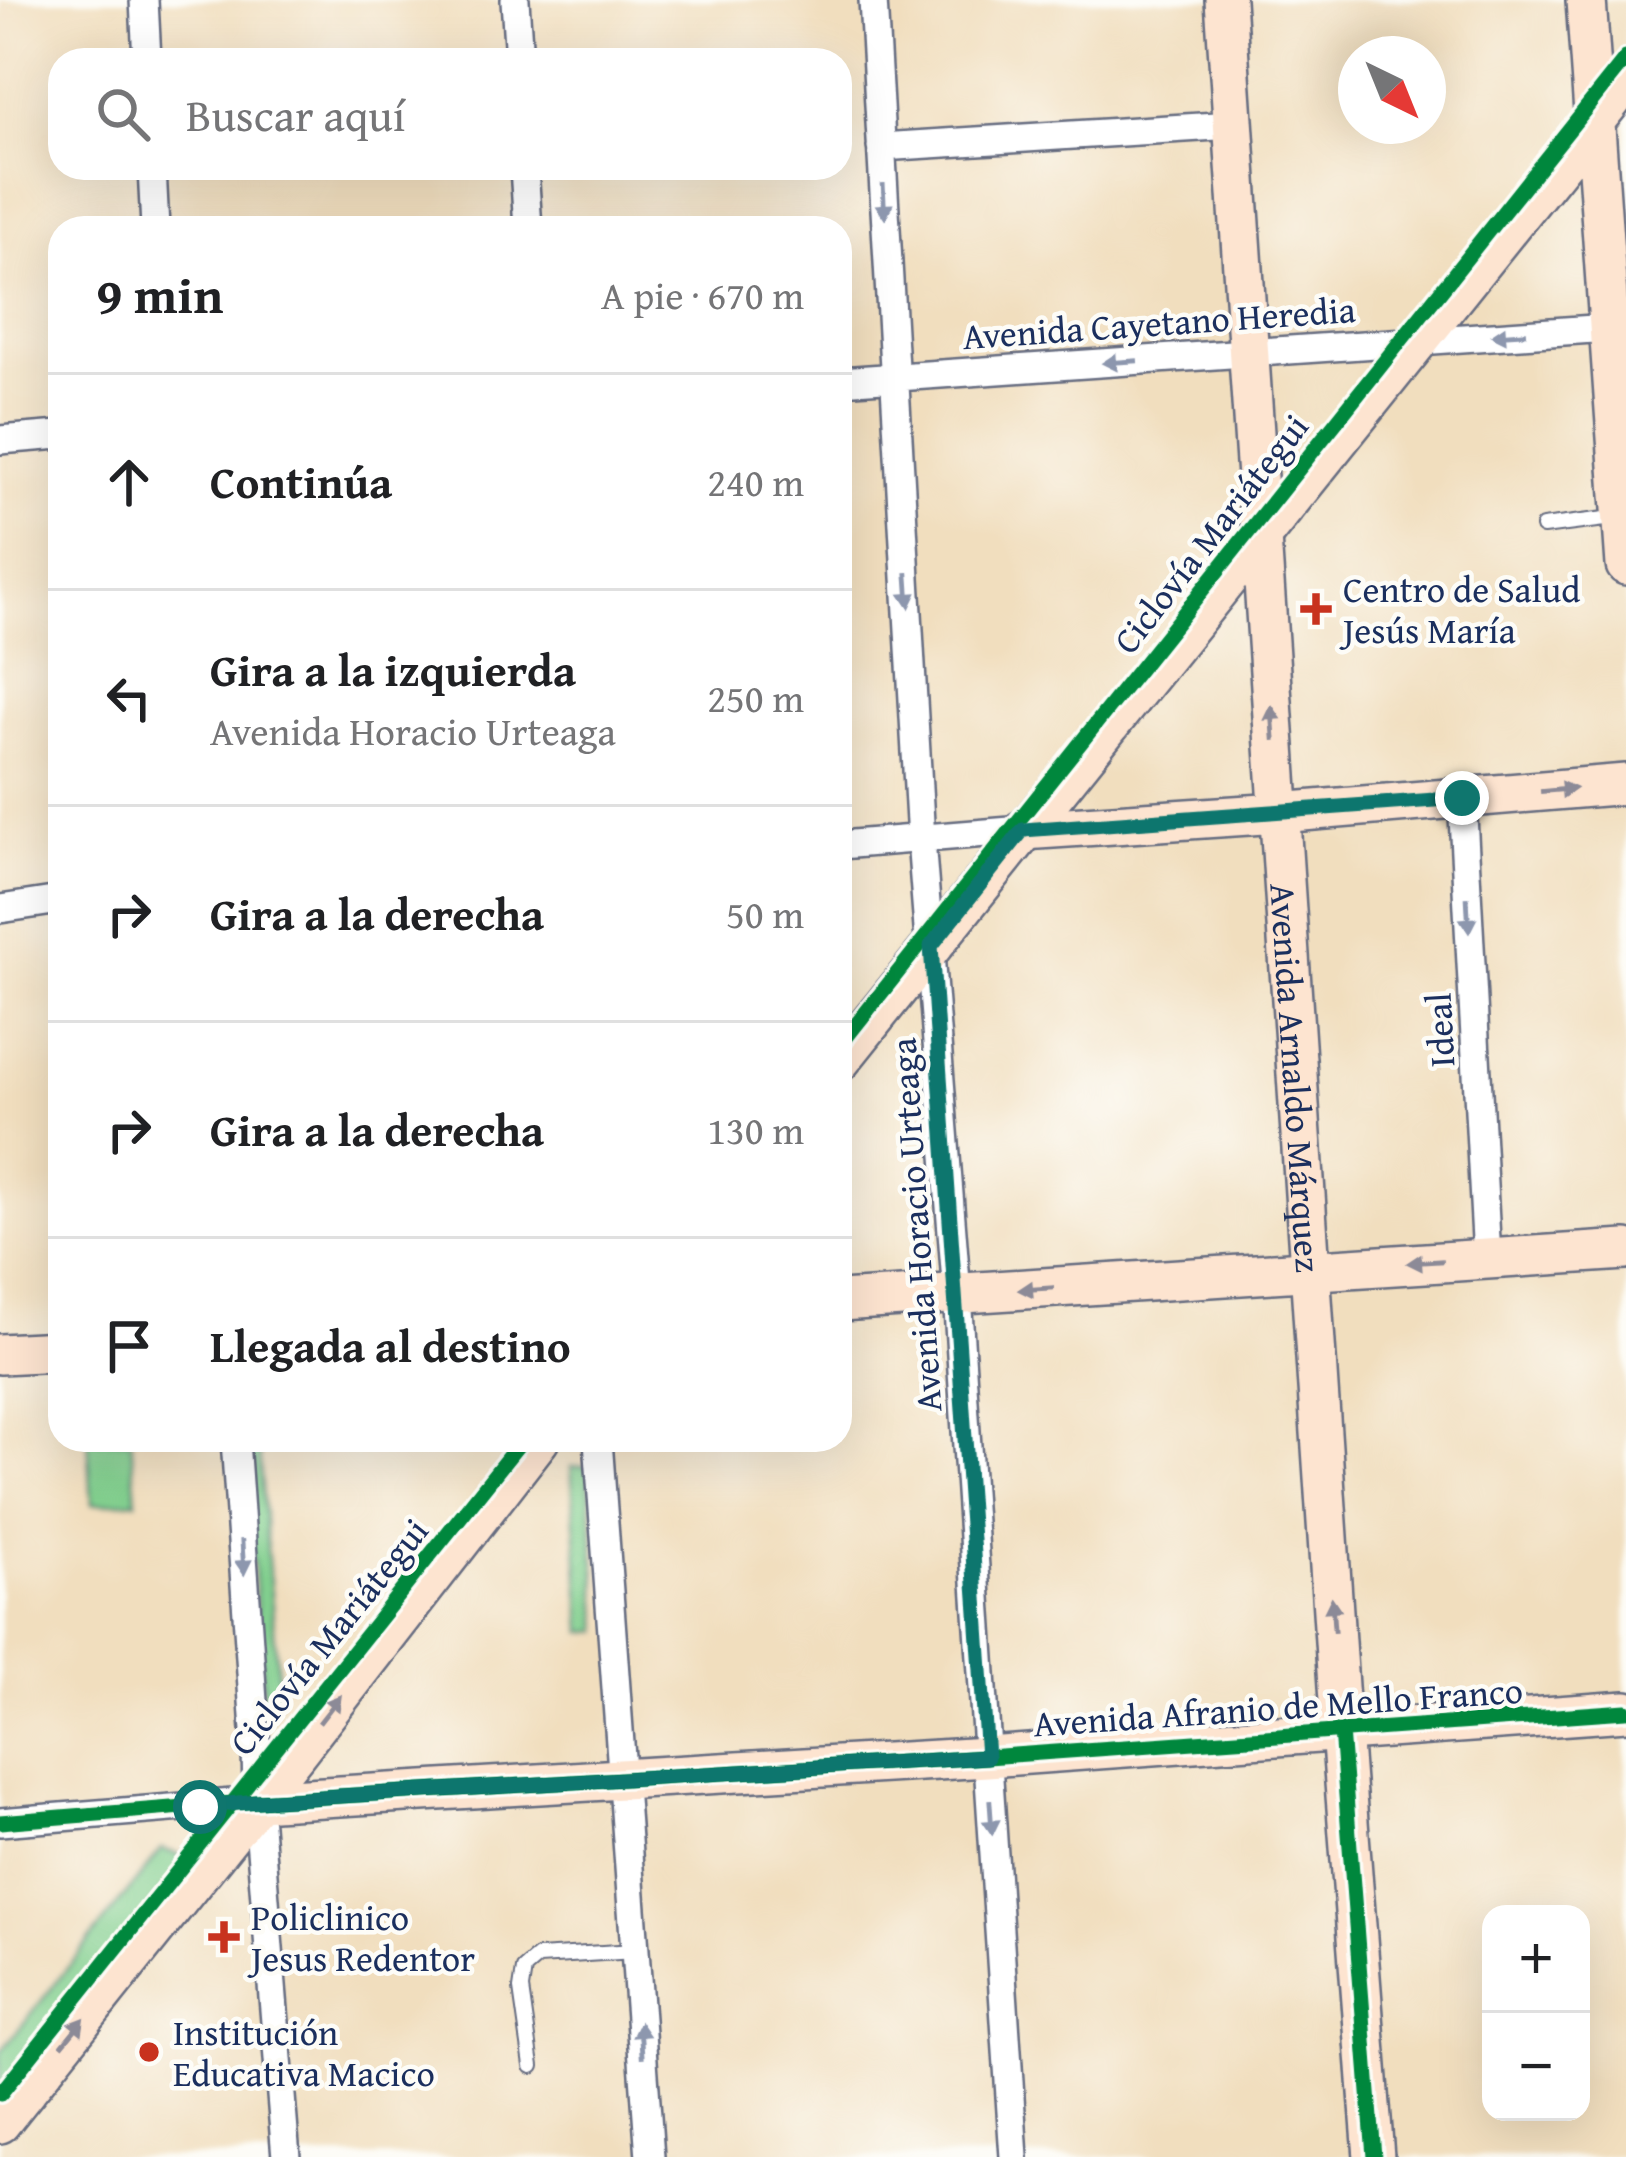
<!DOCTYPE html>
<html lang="es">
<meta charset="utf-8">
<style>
body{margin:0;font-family:"Gentium Book Plus",serif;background:#f2f2f2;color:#202124}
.controls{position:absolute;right:36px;bottom:36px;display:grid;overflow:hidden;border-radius:24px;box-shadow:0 12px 48px #0002}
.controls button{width:108px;height:108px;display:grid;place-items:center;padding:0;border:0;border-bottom:3px solid #e0e0e0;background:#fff;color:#202124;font:60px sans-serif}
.compass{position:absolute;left:1338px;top:36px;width:108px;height:108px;border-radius:50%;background:#fff;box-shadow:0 12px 48px #0002;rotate:137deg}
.stop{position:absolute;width:36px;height:36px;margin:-27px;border:9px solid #0f766e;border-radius:50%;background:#fff}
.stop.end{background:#0f766e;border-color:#fff;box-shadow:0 3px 12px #0008}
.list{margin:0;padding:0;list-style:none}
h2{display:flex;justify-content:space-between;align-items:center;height:156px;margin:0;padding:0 48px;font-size:51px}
h2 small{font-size:39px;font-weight:400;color:#757577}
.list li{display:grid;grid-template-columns:78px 1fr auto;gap:36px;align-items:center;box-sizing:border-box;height:216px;padding:0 48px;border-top:3px solid #e0e0e0}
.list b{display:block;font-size:45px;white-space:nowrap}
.list p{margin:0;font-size:39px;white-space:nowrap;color:#757577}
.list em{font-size:39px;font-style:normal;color:#757577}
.icon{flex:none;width:66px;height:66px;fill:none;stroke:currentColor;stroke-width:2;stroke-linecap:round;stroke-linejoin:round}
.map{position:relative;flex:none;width:1626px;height:2157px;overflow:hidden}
.search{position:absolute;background:#fff;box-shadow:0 12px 48px #0002;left:48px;top:48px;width:804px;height:132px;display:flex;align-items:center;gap:30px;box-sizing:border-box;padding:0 42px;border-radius:36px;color:#757577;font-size:45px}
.panel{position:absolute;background:#fff;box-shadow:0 12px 48px #0002;left:48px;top:216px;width:804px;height:1236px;border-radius:36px}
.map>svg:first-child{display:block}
</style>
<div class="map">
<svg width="1626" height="2157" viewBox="0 0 1626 2157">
<rect width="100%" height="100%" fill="#fdfcf7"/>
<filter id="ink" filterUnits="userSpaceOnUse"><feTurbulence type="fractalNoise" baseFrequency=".00833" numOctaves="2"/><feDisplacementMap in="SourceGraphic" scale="24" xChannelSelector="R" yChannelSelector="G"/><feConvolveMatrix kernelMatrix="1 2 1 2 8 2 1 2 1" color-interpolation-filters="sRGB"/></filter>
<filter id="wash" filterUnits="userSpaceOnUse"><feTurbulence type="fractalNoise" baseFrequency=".004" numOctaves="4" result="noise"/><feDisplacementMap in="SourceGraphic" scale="48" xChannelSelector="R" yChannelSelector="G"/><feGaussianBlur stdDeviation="2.7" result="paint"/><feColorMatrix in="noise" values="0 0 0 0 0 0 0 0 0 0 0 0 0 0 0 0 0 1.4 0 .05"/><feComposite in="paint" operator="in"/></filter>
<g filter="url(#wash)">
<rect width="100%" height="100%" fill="#f1debe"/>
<path fill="#82cf8e" stroke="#4e7f76" stroke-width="3" d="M 88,1440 L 131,1440 L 136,1501 L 92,1504 Z
M 243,1440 L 258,1440 L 280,1699 L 266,1725 Z
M 588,1466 L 600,1631 L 583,1632 L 571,1467 Z
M 162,1849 L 188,1858 L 0,2095 L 0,2053 Z"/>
</g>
<g filter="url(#ink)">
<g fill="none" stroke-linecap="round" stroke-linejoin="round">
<defs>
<path id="lane" d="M 1543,527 L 1621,517
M 532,2066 L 521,1989 L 524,1969 L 538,1957 L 635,1951"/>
<path id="street" d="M 144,0 L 147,60
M 515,0 L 519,60
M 873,0 L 921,840 L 957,1295 L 1014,2157
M 881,147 L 1233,125
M 152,168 L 155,228
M 524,168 L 528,228
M 840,381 L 1622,327
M 0,440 L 60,435
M 1462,798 L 1487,1258
M 840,845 L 1023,830
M 0,909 L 60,900
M 235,1440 L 256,1745 L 257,1801 L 286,2157
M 598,1440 L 650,2157
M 0,1822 L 257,1801"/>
<g id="secondary">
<path id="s1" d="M 1225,0 L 1341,1731 L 1374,2157"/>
<path d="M 1586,0 L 1626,565"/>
<path d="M 1023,830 L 1279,813 L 1626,784"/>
<path d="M 840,1061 L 1626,82"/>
<path d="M 840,1301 L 1626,1250"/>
<path d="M 0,1354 L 60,1351"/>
<path d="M 257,1801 L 987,1757 L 1626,1711"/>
<path d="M 0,2123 L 295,1754 L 539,1440"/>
</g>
</defs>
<use href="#lane" stroke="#666c80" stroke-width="18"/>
<use href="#street" stroke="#666c80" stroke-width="32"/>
<use href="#secondary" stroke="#666c80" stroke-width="44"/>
<use href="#lane" stroke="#fff" stroke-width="14"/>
<use href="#street" stroke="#fff" stroke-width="27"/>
<use href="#secondary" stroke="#fde4d0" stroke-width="39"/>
<defs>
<path id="cycleway" d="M 840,1045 L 1626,58
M 1341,1731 L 1374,2157
M 0,1822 L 257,1801 L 987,1757 L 1626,1711
M 0,2094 L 522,1440"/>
</defs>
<use href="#cycleway" stroke="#fdfcf7" stroke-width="22"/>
<use href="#cycleway" stroke="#00873e" stroke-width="15"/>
</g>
<defs><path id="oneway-solid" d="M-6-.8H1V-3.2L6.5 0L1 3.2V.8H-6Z" transform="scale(3)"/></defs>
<g fill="#8d97ae">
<use href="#oneway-solid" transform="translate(884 201) rotate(87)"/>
<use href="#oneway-solid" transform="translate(1509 334) rotate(176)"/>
<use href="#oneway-solid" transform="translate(1120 362) rotate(176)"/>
<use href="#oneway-solid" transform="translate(908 590) rotate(86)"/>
<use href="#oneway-solid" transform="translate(1468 915) rotate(87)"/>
<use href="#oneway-solid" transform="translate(243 1557) rotate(86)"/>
<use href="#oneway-solid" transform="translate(991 1817) rotate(86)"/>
<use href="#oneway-solid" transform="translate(641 2040) rotate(-94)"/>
</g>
<g fill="#8c8a97">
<use href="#oneway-solid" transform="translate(1273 723) rotate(-94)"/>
<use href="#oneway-solid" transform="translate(1558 790) rotate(-5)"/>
<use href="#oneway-solid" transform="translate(1425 1262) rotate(176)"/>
<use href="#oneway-solid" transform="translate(1036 1289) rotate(176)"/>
<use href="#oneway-solid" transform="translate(1333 1615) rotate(-94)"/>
<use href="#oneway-solid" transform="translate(330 1709) rotate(-52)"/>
<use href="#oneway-solid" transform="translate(73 2032) rotate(-51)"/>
</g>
</g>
<g fill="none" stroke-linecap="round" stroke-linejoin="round" filter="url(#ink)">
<path stroke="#0f766e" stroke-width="15" d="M 200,1807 L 257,1801 L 987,1757 L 931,946 L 1023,830 L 1462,798"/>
</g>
<g fill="#c8321e" stroke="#fdfcf7" stroke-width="4.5">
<path d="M1310 591h12v12h12v12h-12v12h-12v-12h-12v-12h12z"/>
<path d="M218 1919h12v12h12v12h-12v12h-12v-12h-12v-12h12z"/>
<circle cx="149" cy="2052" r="12"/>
</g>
<g text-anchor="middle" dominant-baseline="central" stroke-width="9" stroke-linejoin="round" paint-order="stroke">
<g font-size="36" fill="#1b2f5e" stroke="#fdfcf7">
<text transform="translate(1159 322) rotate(-4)">Avenida Cayetano Heredia</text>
<text transform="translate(1210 533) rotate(-52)">Ciclovía Mariátegui</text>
<text transform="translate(1439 1030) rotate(-93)">Ideal</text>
<text stroke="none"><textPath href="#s1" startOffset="1080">Avenida Arnaldo Márquez</textPath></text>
<text transform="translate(915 1225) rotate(-94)">Avenida Horacio Urteaga</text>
<text transform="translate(328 1636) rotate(-51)">Ciclovía Mariátegui</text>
<text transform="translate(1278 1706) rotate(-4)">Avenida Afranio de Mello Franco</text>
</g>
<g font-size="36" fill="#1b2f5e" stroke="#fdfcf7" text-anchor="start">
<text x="1343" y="588">Centro de Salud<tspan x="1343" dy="41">Jesús María</tspan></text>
<text x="251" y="1916">Policlinico<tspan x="251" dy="41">Jesus Redentor</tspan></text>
<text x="173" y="2031">Institución<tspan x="173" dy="41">Educativa Macico</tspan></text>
</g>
</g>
</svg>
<div class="controls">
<button>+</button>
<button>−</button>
</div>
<svg class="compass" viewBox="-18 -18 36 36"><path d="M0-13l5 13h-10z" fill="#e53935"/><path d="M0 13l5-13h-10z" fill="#757577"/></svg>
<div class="stop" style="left:200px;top:1807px"></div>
<div class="stop end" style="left:1462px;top:798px"></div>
<div class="search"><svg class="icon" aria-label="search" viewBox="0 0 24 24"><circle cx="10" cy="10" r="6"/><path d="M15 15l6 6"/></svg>Buscar aquí</div>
<section class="panel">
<h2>9 min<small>A pie · 670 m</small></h2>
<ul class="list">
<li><svg class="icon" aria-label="ahead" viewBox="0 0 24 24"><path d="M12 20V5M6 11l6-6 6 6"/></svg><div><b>Continúa</b></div><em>240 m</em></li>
<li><svg class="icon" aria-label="left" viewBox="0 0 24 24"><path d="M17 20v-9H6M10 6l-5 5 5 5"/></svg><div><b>Gira a la izquierda</b><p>Avenida Horacio Urteaga</p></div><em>250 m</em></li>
<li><svg class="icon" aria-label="right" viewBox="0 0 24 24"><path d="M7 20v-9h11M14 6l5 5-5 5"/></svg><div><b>Gira a la derecha</b></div><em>50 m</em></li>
<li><svg class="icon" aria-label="right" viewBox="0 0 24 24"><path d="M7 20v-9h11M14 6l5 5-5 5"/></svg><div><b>Gira a la derecha</b></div><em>130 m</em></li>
<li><svg class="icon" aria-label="arrive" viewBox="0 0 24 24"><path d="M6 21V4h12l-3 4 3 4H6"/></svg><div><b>Llegada al destino</b></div></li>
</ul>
</section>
</div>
